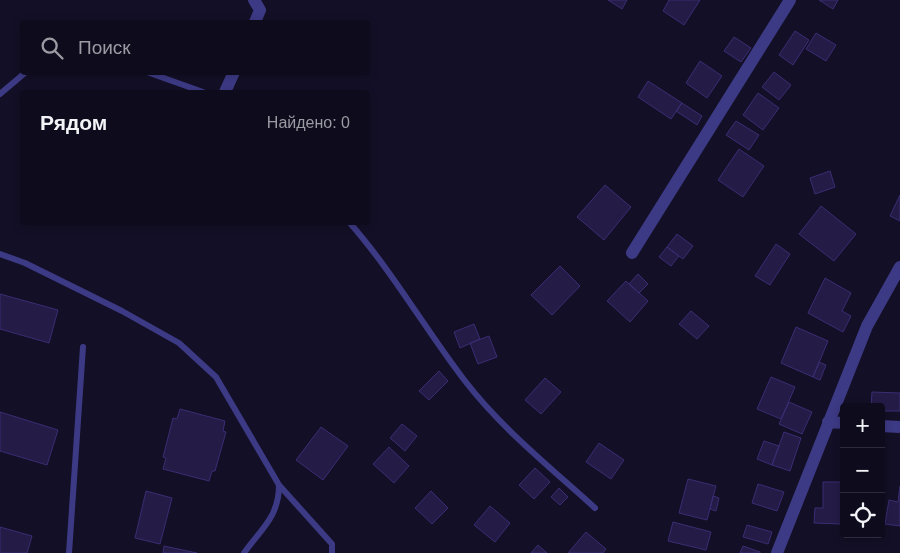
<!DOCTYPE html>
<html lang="ru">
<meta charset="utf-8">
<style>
body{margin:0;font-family:Helvetica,sans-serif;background:#1c1929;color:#f1f3f6}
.controls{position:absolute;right:15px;bottom:15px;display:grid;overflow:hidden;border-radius:5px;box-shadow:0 2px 8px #0003}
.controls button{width:45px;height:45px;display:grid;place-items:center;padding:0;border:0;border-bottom:1px solid #2e2b3b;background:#0e0b1c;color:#f1f3f6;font:25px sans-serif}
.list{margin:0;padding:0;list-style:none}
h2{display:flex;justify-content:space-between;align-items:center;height:65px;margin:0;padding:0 20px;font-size:21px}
h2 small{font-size:16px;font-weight:400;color:#9b9ba3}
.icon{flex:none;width:28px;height:28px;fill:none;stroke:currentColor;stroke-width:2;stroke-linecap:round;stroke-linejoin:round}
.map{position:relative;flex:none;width:900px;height:553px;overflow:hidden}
.search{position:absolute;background:#0e0b1c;box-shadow:0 2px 8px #0003;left:20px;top:20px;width:350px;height:55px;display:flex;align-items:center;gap:12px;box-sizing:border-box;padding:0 18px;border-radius:5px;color:#9b9ba3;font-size:19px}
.panel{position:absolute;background:#0e0b1c;box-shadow:0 2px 8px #0003;left:20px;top:90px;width:350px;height:135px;border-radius:5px}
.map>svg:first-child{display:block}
</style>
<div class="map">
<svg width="900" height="553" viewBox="0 0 900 553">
<rect width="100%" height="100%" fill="#130f26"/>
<path fill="#241b47" stroke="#3b2d73" d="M 608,0 L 627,0 L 622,9 Z
M 669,0 L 700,0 L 684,25 L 663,11 Z
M 819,0 L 838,0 L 833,9 Z
M 795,31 L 809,40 L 793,65 L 779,55 Z
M 816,33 L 836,45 L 826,61 L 806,49 Z
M 734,37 L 751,48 L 741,62 L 724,51 Z
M 700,61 L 722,76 L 707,98 L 686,83 Z
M 774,72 L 791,85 L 779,100 L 762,87 Z
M 648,81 L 682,103 L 671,119 L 638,97 Z
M 758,93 L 779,108 L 763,130 L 743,115 Z
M 682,103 L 702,116 L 697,125 L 676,111 Z
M 736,121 L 759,135 L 749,150 L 726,135 Z
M 739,149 L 764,166 L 743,197 L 718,180 Z
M 830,171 L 835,187 L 815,194 L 810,178 Z
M 605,185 L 631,207 L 604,240 L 577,217 Z
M 900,195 L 900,221 L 890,216 Z
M 821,206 L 856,234 L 834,261 L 799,234 Z
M 677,234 L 693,246 L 683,259 L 667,247 Z
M 776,244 L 790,254 L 770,285 L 755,276 Z
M 667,247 L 679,256 L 671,266 L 659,257 Z
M 560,266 L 580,286 L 552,315 L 531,295 Z
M 638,274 L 648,284 L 639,293 L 629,284 Z
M 825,278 L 851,293 L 842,311 L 851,316 L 843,332 L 808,313 Z
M 626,281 L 648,301 L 630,322 L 607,301 Z
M 0,294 L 58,310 L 49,343 L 0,329 Z
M 691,311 L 709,326 L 697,339 L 679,324 Z
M 474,324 L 480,339 L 460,348 L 454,332 Z
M 796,327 L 828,341 L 813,377 L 781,363 Z
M 489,336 L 497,357 L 478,364 L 470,343 Z
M 819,362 L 826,365 L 820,380 L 813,377 Z
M 439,371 L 448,381 L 429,400 L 419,391 Z
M 771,377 L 795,387 L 781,419 L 757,409 Z
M 545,378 L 561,392 L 541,414 L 525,400 Z
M 872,392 L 900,393 L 900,411 L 881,411 L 881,407 L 871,407 Z
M 789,402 L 812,412 L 802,434 L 779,424 Z
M 180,409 L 225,421 L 223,431 L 226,432 L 215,471 L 212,471 L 209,481 L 163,469 L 166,458 L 163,457 L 173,418 L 177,419 Z
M 0,412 L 58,430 L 47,465 L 0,451 Z
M 402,424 L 417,436 L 405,451 L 390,438 Z
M 321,427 L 348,446 L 323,480 L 296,460 Z
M 784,432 L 801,438 L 790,471 L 772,465 Z
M 764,441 L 779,446 L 772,465 L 757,459 Z
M 599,443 L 624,460 L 611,479 L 586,462 Z
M 389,447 L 409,466 L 394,483 L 373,464 Z
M 535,468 L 550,482 L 534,499 L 519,485 Z
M 688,479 L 716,486 L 707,520 L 679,513 Z
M 823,482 L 844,482 L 844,512 L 841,512 L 841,524 L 814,523 L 815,508 L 823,508 Z
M 758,484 L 784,492 L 777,511 L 752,503 Z
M 900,486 L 900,526 L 885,524 L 889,500 L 898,502 Z
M 559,488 L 568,497 L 560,505 L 551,497 Z
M 146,491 L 172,498 L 160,544 L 135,538 Z
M 431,491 L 448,508 L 432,524 L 415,508 Z
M 713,496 L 719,498 L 716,511 L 710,509 Z
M 490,506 L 510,523 L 495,542 L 474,525 Z
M 673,522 L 711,532 L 706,550 L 668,541 Z
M 747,525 L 772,532 L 768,544 L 743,537 Z
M 0,527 L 32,536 L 27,553 L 0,553 Z
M 586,532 L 606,549 L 603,553 L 568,553 Z
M 538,545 L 547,553 L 531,553 Z
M 164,546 L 197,553 L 163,553 Z
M 743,546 L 760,552 L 760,553 L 740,553 Z"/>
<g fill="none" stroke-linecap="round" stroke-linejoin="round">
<path stroke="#3d3a85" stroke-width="6" d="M 147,72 L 203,92
M 0,94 L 26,72
M 349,222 C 393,272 425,329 465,381 C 502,429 551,468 595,508
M 0,254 L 25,263 L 122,311 L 179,343 L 216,377 L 279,485 C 279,517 261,529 244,553
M 279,485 L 332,544 L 332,553
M 69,553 L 83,347"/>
<path stroke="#3d3a85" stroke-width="12" d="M 254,0 L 260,10 L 255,22
M 225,92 L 234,72
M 632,253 L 790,0
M 828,422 L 844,423
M 881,426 L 900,427
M 777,553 L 867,326 L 900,267"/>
</g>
</svg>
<div class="controls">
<button>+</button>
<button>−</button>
<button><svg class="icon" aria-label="locate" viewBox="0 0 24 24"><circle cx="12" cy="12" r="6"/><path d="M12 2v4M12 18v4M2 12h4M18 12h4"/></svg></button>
</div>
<div class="search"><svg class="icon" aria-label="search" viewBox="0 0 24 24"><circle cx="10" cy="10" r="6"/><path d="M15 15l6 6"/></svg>Поиск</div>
<section class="panel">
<h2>Рядом<small>Найдено: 0</small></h2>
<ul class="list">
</ul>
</section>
</div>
